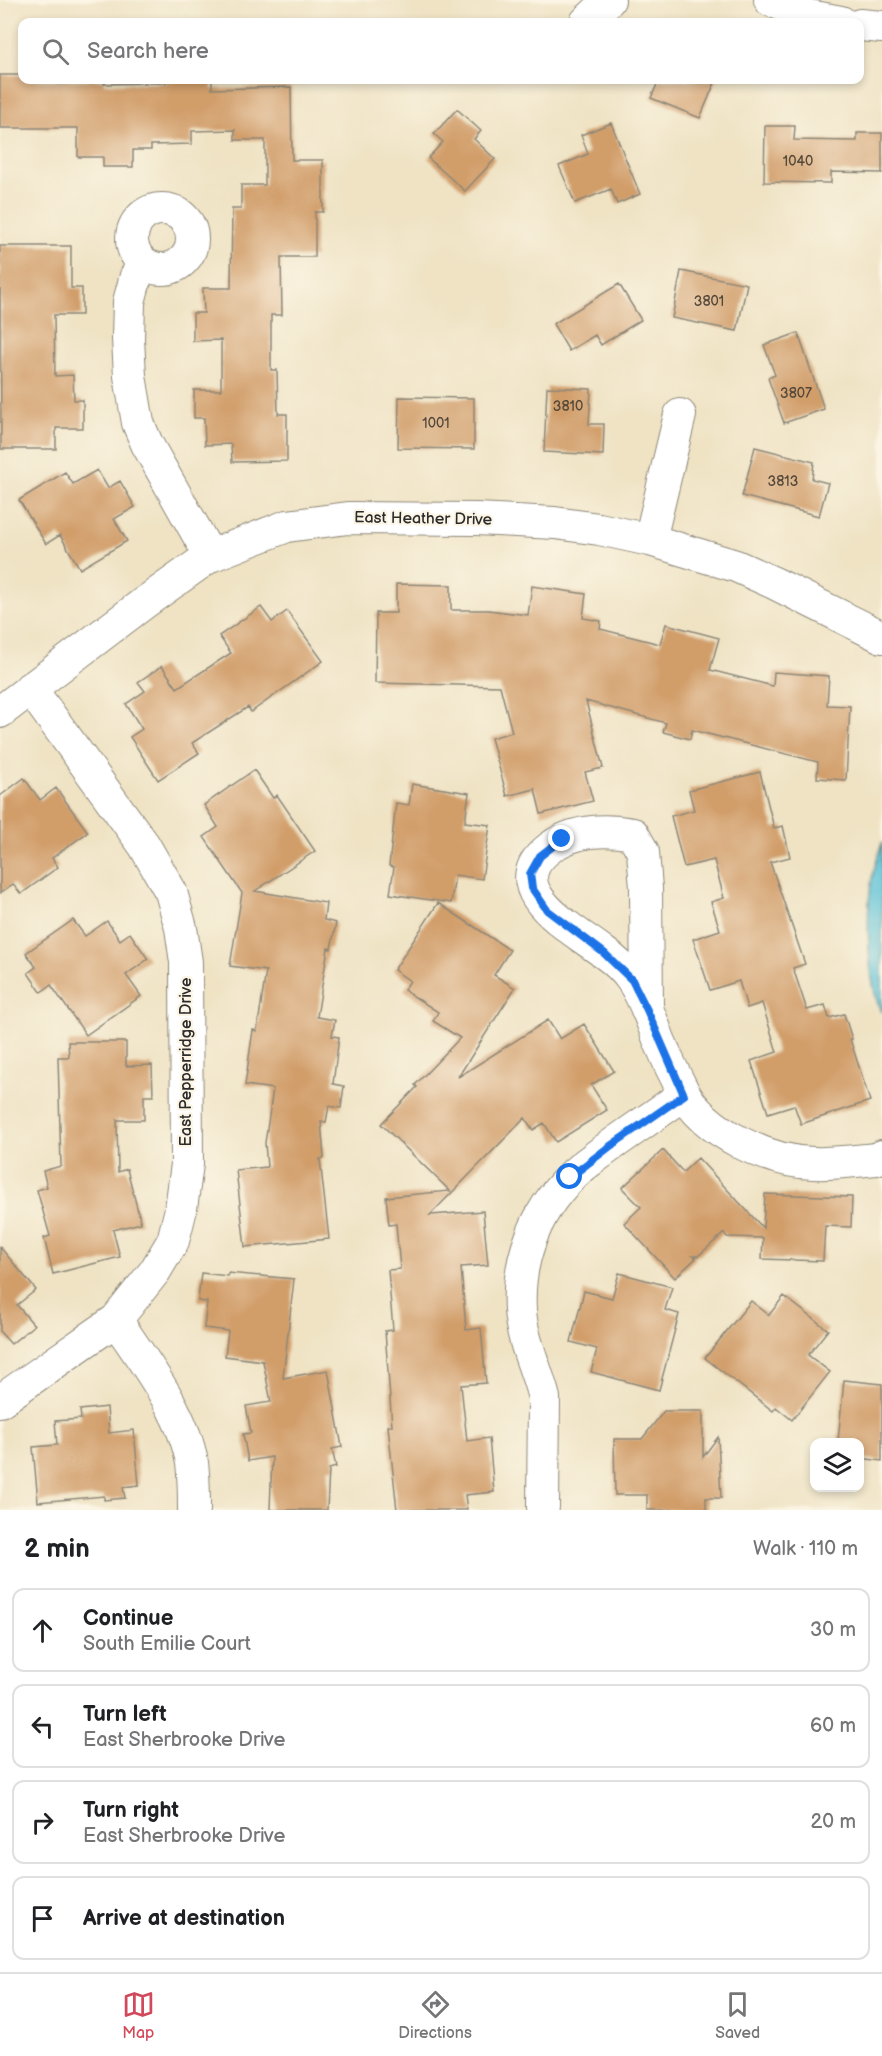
<!DOCTYPE html>
<meta charset="utf-8">
<style>
body{margin:0;font-family:"Balsamiq Sans",sans-serif;background:#f2f2f2;color:#202124}
.controls{position:absolute;right:18px;bottom:18px;display:grid;overflow:hidden;border-radius:12px;box-shadow:0 3px 9px #0003}
.controls button{width:54px;height:54px;display:grid;place-items:center;padding:0;border:0;border-bottom:2px solid #e0e0e0;background:#fff;color:#202124;font:30px sans-serif}
.stop{position:absolute;width:18px;height:18px;margin:-14px;border:4px solid #1a73e8;border-radius:50%;background:#fff}
.stop.end{background:#1a73e8;border-color:#fff;box-shadow:0 2px 6px #0008}
.list{margin:0;padding:0;list-style:none}
h2{display:flex;justify-content:space-between;align-items:center;height:78px;margin:0;padding:0 24px;font-size:26px}
h2 small{font-size:20px;font-weight:400;color:#757577}
.list li{display:grid;grid-template-columns:39px 1fr auto;gap:18px;align-items:center;box-sizing:border-box;height:84px;margin:0 12px 12px;padding:0 12px;border:2px solid #e0e0e0;border-radius:12px}
.list b{display:block;font-size:22px;white-space:nowrap}
.list p{margin:0;font-size:20px;white-space:nowrap;color:#757577}
.list em{font-size:20px;font-style:normal;color:#757577}
.icon{flex:none;width:33px;height:33px;fill:none;stroke:currentColor;stroke-width:2;stroke-linecap:round;stroke-linejoin:round}
.map{position:relative;flex:none;width:882px;height:1510px;overflow:hidden}
.search{position:absolute;background:#fff;box-shadow:0 3px 9px #0003;left:18px;right:18px;top:18px;height:66px;display:flex;align-items:center;gap:15px;box-sizing:border-box;padding:0 21px;border-radius:12px;color:#757577;font-size:22px}
.sheet{height:462px;background:#fff}
nav{display:flex;justify-content:space-around;align-items:center;box-sizing:border-box;height:84px;border-top:2px solid #e0e0e0;background:#fff;font-size:16px;color:#757577}
nav a{display:grid;justify-items:center;gap:3px}
nav .on{color:#d1495b}
.map>svg:first-child{display:block}
</style>
<div class="map">
<svg width="882" height="1510" viewBox="0 0 882 1510">
<rect width="100%" height="100%" fill="#fcf5e5"/>
<filter id="ink" filterUnits="userSpaceOnUse"><feTurbulence type="fractalNoise" baseFrequency=".0167" numOctaves="2"/><feDisplacementMap in="SourceGraphic" scale="12" xChannelSelector="R" yChannelSelector="G"/><feConvolveMatrix kernelMatrix="1 2 1 2 8 2 1 2 1" color-interpolation-filters="sRGB"/></filter>
<filter id="wash" filterUnits="userSpaceOnUse"><feTurbulence type="fractalNoise" baseFrequency=".008" numOctaves="4" result="noise"/><feDisplacementMap in="SourceGraphic" scale="24" xChannelSelector="R" yChannelSelector="G"/><feGaussianBlur stdDeviation="1.35" result="paint"/><feColorMatrix in="noise" values="0 0 0 0 0 0 0 0 0 0 0 0 0 0 0 0 0 1.4 0 .05"/><feComposite in="paint" operator="in"/></filter>
<g filter="url(#wash)">
<rect width="100%" height="100%" fill="#efe3c4"/>
<path fill="#5ac1d7" stroke="#427681" stroke-width="1.5" d="M 882,843 L 882,842 L 882,1013 C 867,984 866,916 871,884 C 873,870 878,856 882,843 Z"/>
<g id="blocks">
<path fill="#d19e6b" d="M 0,75 L 22,75 L 22,80 L 104,80 L 104,84 L 166,83 L 166,80 L 212,80 L 212,89 L 291,87 L 292,160 L 323,160 L 323,212 L 315,212 L 315,257 L 281,257 L 282,315 L 271,315 L 271,370 L 277,370 L 278,414 L 287,414 L 287,461 L 232,462 L 231,444 L 205,445 L 204,418 L 194,418 L 194,390 L 221,390 L 221,340 L 193,341 L 193,313 L 204,313 L 203,288 L 231,288 L 232,209 L 241,209 L 241,185 L 265,185 L 265,140 L 235,140 L 235,130 L 192,131 L 192,144 L 151,145 L 151,150 L 133,150 L 133,167 L 103,167 L 103,157 L 78,157 L 78,128 L 0,128 Z
M 659,80 L 716,80 L 700,118 L 651,98 Z
M 457,109 L 481,131 L 474,139 L 495,159 L 465,191 L 428,158 L 443,142 L 434,134 Z
M 611,123 L 640,194 L 617,204 L 611,189 L 575,203 L 559,166 L 588,154 L 581,135 Z
M 765,126 L 795,126 L 794,140 L 857,141 L 857,133 L 882,133 L 882,173 L 831,172 L 831,183 L 764,182 Z
M 0,246 L 71,246 L 71,288 L 82,288 L 82,315 L 54,315 L 55,376 L 73,375 L 74,400 L 83,400 L 83,428 L 56,428 L 56,449 L 1,449 Z
M 681,271 L 747,284 L 737,331 L 672,318 Z
M 619,284 L 641,320 L 601,345 L 595,335 L 569,351 L 553,324 Z
M 798,333 L 824,409 L 784,423 L 768,378 L 775,375 L 764,345 Z
M 547,387 L 591,389 L 589,424 L 604,424 L 603,455 L 544,452 Z
M 399,397 L 474,398 L 474,449 L 398,448 Z
M 755,447 L 814,462 L 812,479 L 828,483 L 819,516 L 742,496 Z
M 97,470 L 108,488 L 120,481 L 135,507 L 114,519 L 127,541 L 80,569 L 60,535 L 46,544 L 19,500 L 65,472 L 73,484 Z
M 396,584 L 451,585 L 451,610 L 488,610 L 528,615 L 532,586 L 586,594 L 583,618 L 601,621 L 600,629 L 660,644 L 666,624 L 719,638 L 710,670 L 773,686 L 774,672 L 829,676 L 827,705 L 850,706 L 846,780 L 817,778 L 818,762 L 692,730 L 690,739 L 663,732 L 666,723 L 586,701 L 603,768 L 585,772 L 593,801 L 541,814 L 535,789 L 507,796 L 491,738 L 512,732 L 500,686 L 375,683 L 376,613 L 396,613 Z
M 261,607 L 272,622 L 287,611 L 323,661 L 251,712 L 248,707 L 192,743 L 199,753 L 158,780 L 130,737 L 142,729 L 126,704 L 145,691 L 138,682 L 162,666 L 177,688 L 231,653 L 219,636 Z
M 254,770 L 273,798 L 277,795 L 315,851 L 255,891 L 326,903 L 324,920 L 336,923 L 331,949 L 328,948 L 317,1017 L 335,1020 L 332,1036 L 339,1037 L 333,1084 L 344,1086 L 341,1108 L 329,1106 L 326,1122 L 321,1121 L 324,1158 L 320,1159 L 329,1239 L 245,1247 L 236,1170 L 267,1167 L 265,1143 L 273,1089 L 245,1085 L 253,1030 L 257,1031 L 266,971 L 230,966 L 242,893 L 204,837 L 218,827 L 204,805 Z
M 760,772 L 774,828 L 783,826 L 790,857 L 770,862 L 805,964 L 793,968 L 807,1010 L 825,1005 L 829,1018 L 844,1014 L 852,1039 L 850,1039 L 870,1101 L 801,1124 L 794,1105 L 768,1113 L 751,1061 L 777,1052 L 762,1003 L 747,1008 L 739,981 L 710,990 L 693,939 L 720,930 L 711,902 L 724,898 L 714,860 L 684,867 L 671,816 L 694,810 L 689,790 Z
M 24,778 L 40,800 L 56,788 L 88,832 L 52,858 L 58,867 L 21,894 L 13,884 L 0,893 L 0,796 Z
M 412,784 L 469,793 L 465,822 L 490,825 L 482,879 L 455,875 L 451,903 L 390,894 L 394,867 L 389,866 L 396,803 L 409,805 Z
M 438,903 L 510,950 L 494,975 L 515,988 L 458,1077 L 548,1020 L 560,1039 L 584,1024 L 614,1071 L 591,1085 L 607,1110 L 556,1142 L 544,1123 L 533,1130 L 525,1118 L 430,1215 L 483,1211 L 488,1265 L 461,1267 L 466,1330 L 481,1328 L 486,1383 L 461,1385 L 467,1441 L 489,1438 L 494,1492 L 465,1495 L 467,1510 L 397,1510 L 388,1426 L 392,1426 L 385,1331 L 393,1330 L 388,1270 L 400,1269 L 396,1224 L 389,1225 L 386,1197 L 450,1191 L 381,1124 L 417,1087 L 415,1085 L 460,1038 L 433,1021 L 438,1012 L 404,990 L 410,981 L 394,970 Z
M 73,920 L 85,936 L 107,921 L 120,940 L 130,933 L 148,959 L 126,975 L 141,996 L 86,1035 L 51,985 L 41,992 L 28,973 L 36,967 L 26,953 Z
M 68,1042 L 126,1042 L 126,1066 L 152,1065 L 153,1096 L 144,1096 L 144,1120 L 117,1120 L 118,1172 L 127,1169 L 141,1223 L 113,1230 L 120,1257 L 53,1274 L 44,1238 L 50,1236 L 37,1190 L 47,1187 L 43,1171 L 61,1166 L 58,1057 L 69,1057 Z
M 663,1150 L 683,1172 L 698,1158 L 763,1228 L 765,1194 L 852,1197 L 851,1227 L 825,1226 L 823,1261 L 762,1259 L 763,1238 L 727,1237 L 724,1233 L 698,1256 L 693,1256 L 696,1258 L 675,1278 L 624,1223 L 641,1207 L 622,1188 Z
M 0,1247 L 36,1290 L 17,1305 L 34,1325 L 11,1344 L 0,1332 Z
M 201,1273 L 228,1276 L 228,1273 L 294,1279 L 283,1378 L 328,1370 L 342,1447 L 332,1449 L 336,1467 L 329,1469 L 327,1510 L 270,1510 L 272,1457 L 248,1461 L 243,1434 L 251,1433 L 246,1406 L 271,1402 L 263,1361 L 225,1356 L 228,1331 L 204,1328 L 207,1302 L 198,1301 Z
M 619,1273 L 672,1287 L 665,1310 L 679,1314 L 659,1390 L 591,1372 L 597,1349 L 571,1342 L 584,1291 L 612,1298 Z
M 784,1296 L 828,1330 L 808,1355 L 830,1372 L 792,1420 L 776,1407 L 773,1411 L 705,1358 L 751,1301 L 769,1315 Z
M 844,1380 L 882,1384 L 882,1461 L 860,1458 L 860,1443 L 838,1441 Z
M 107,1407 L 109,1433 L 134,1430 L 139,1485 L 123,1487 L 125,1498 L 104,1500 L 104,1496 L 38,1502 L 33,1447 L 57,1445 L 55,1421 L 81,1419 L 80,1410 Z
M 664,1411 L 703,1411 L 703,1457 L 718,1437 L 721,1498 L 706,1498 L 706,1510 L 647,1510 L 647,1495 L 615,1495 L 614,1439 L 642,1439 Z"/>
</g>
</g>
<g filter="url(#ink)">
<use href="#blocks" fill-opacity="0" stroke="#8d8778" stroke-width="1.5"/>
<g fill="none" stroke-linecap="round" stroke-linejoin="round">
<defs>
<path id="street" d="M 770,0 L 809,16 L 841,22
M 586,22 L 609,0
M 860,25 L 882,27
M132 239a30 30 0 1 1 60 0a30 30 0 1 1-60 0Z
M 145,265 L 136,276 L 129,302 L 128,339 L 130,376 L 138,423 L 147,444 L 210,556
M 650,540 L 680,415
M 0,712 L 144,603 L 210,556 L 287,526 L 348,518 L 476,519 L 555,523 L 599,529 L 650,540 L 736,566 L 774,583 L 882,637
M 647,1010 L 646,888 L 643,852 L 633,834 C 605,829 575,830 551,847 C 495,888 572,928 603,952 C 613,959 625,970 632,980 C 645,999 652,1022 660,1042 C 667,1059 675,1076 683,1091 C 704,1132 769,1162 813,1163 C 834,1164 855,1161 876,1159 L 882,1156
M 116,1320 C 144,1362 184,1413 192,1463 C 194,1479 194,1495 194,1510
M 0,1401 L 116,1320 L 155,1271 L 173,1241 L 181,1209 L 187,1164 L 186,962 L 181,928 L 171,892 L 144,845 L 30,688
M 543,1507 L 544,1398 C 537,1369 522,1341 520,1310 C 517,1262 535,1212 570,1178 C 578,1169 589,1162 598,1155 C 626,1134 656,1115 684,1094"/>
</defs>
<use href="#street" stroke="#8d8778" stroke-width="34"/>
<use href="#street" stroke="#fff" stroke-width="32"/>
</g>
</g>
<g fill="none" stroke-linecap="round" stroke-linejoin="round" filter="url(#ink)">
<path stroke="#1a73e8" stroke-width="8" d="M 562,839 L 540,856 L 530,874 L 532,888 L 547,910 L 604,953 L 632,980 L 647,1010 L 684,1095 L 609,1147 L 570,1177"/>
</g>
<g text-anchor="middle" dominant-baseline="central" stroke-width="4.5" stroke-linejoin="round" paint-order="stroke">
<g font-size="14" fill="#54483b">
<text x="798" y="161">1040</text>
<text x="709" y="301">3801</text>
<text x="796" y="393">3807</text>
<text x="568" y="406">3810</text>
<text x="436" y="423">1001</text>
<text x="783" y="481">3813</text>
</g>
<g font-size="16" fill="#2b2b2b" stroke="#fcf5e5">
<text transform="translate(423 519) rotate(1)">East Heather Drive</text>
<text transform="translate(186 1062) rotate(-90)">East Pepperridge Drive</text>
</g>
</g>
</svg>
<div class="controls">
<button><svg class="icon" aria-label="layers" viewBox="0 0 24 24"><path d="M12 4l9 5-9 5-9-5zM3 14l9 5 9-5"/></svg></button>
</div>
<div class="stop" style="left:570px;top:1177px"></div>
<div class="stop end" style="left:562px;top:839px"></div>
<div class="search"><svg class="icon" aria-label="search" viewBox="0 0 24 24"><circle cx="10" cy="10" r="6"/><path d="M15 15l6 6"/></svg>Search here</div>
</div>
<section class="sheet">
<h2>2 min<small>Walk · 110 m</small></h2>
<ul class="list">
<li><svg class="icon" aria-label="ahead" viewBox="0 0 24 24"><path d="M12 20V5M6 11l6-6 6 6"/></svg><div><b>Continue</b><p>South Emilie Court</p></div><em>30 m</em></li>
<li><svg class="icon" aria-label="left" viewBox="0 0 24 24"><path d="M17 20v-9H6M10 6l-5 5 5 5"/></svg><div><b>Turn left</b><p>East Sherbrooke Drive</p></div><em>60 m</em></li>
<li><svg class="icon" aria-label="right" viewBox="0 0 24 24"><path d="M7 20v-9h11M14 6l5 5-5 5"/></svg><div><b>Turn right</b><p>East Sherbrooke Drive</p></div><em>20 m</em></li>
<li><svg class="icon" aria-label="arrive" viewBox="0 0 24 24"><path d="M6 21V4h12l-3 4 3 4H6"/></svg><div><b>Arrive at destination</b></div></li>
</ul>
</section>
<nav>
<a class="on"><svg class="icon" aria-label="map" viewBox="0 0 24 24"><path d="M3 6l6-2 6 2 6-2v14l-6 2-6-2-6 2zM9 4v14M15 6v14"/></svg>Map</a>
<a><svg class="icon" aria-label="directions" viewBox="0 0 24 24"><path d="M12 3l9 9-9 9-9-9zM9 14v-3h6M13 9l2 2-2 2"/></svg>Directions</a>
<a><svg class="icon" aria-label="saved" viewBox="0 0 24 24"><path d="M7 4h10v16l-5-4-5 4z"/></svg>Saved</a>
</nav>
